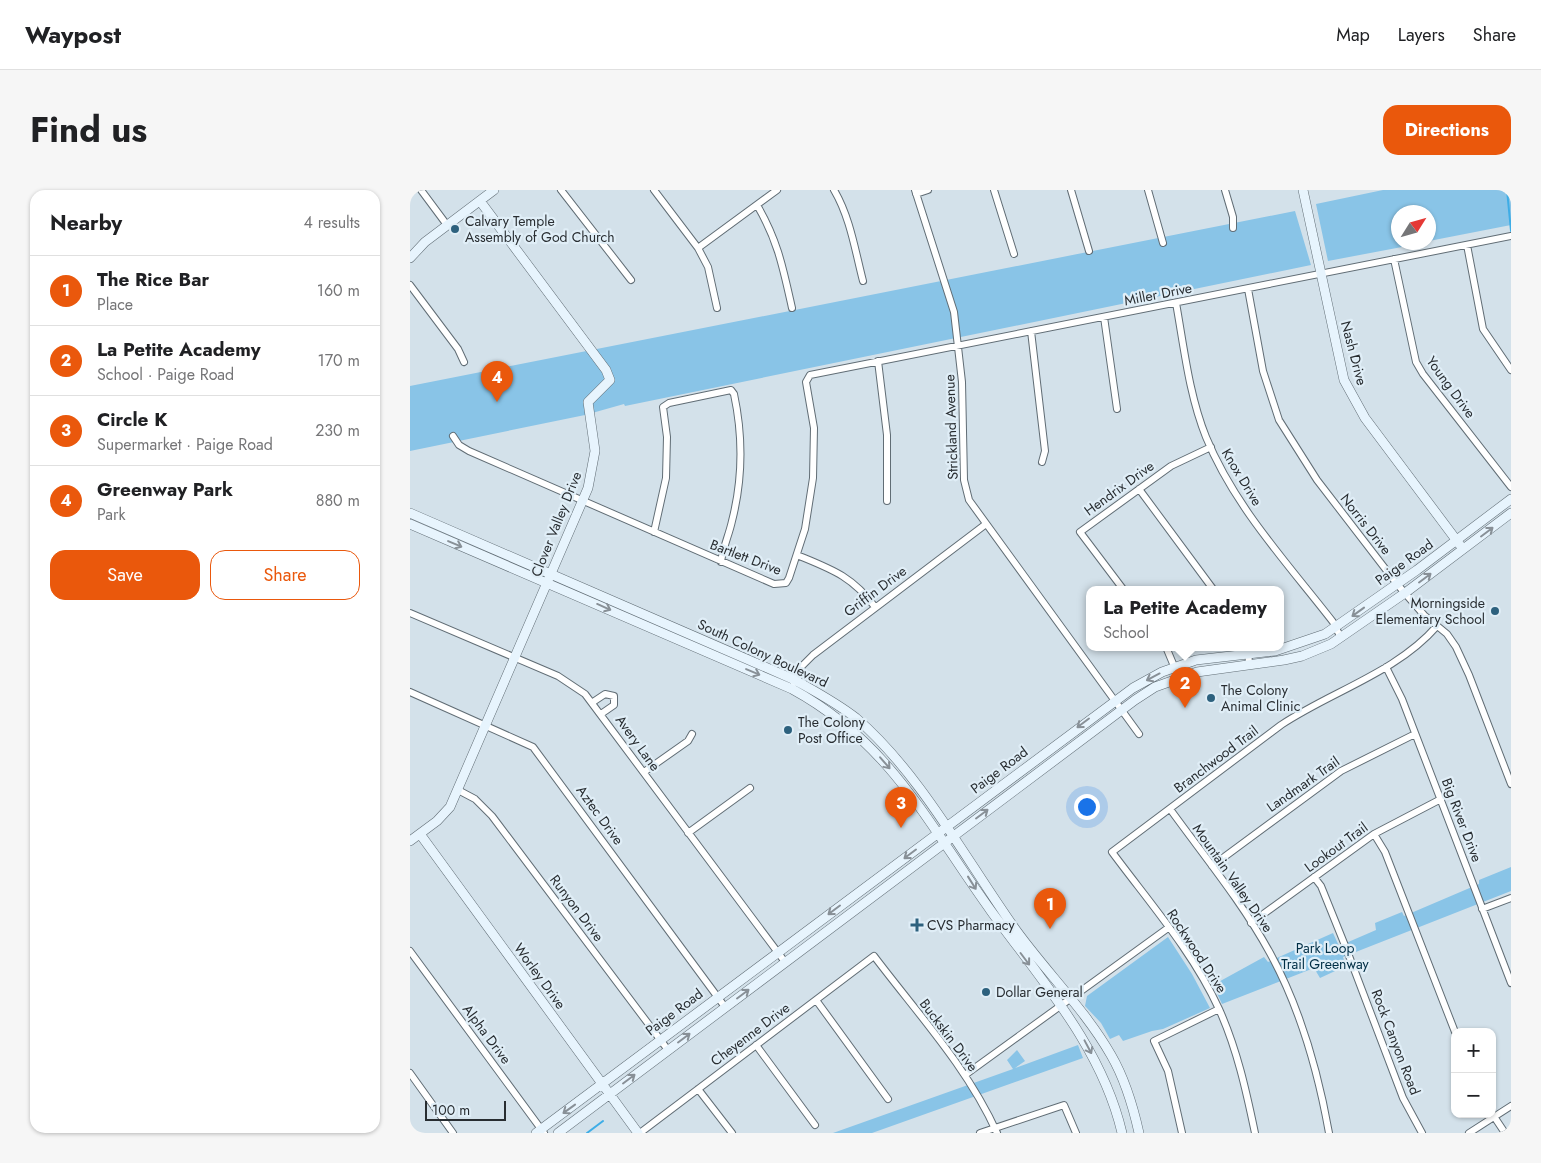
<!DOCTYPE html>
<meta charset="utf-8">
<style>
body{margin:0;font-family:Jost,sans-serif;background:#f6f6f6;color:#202124}
.controls{position:absolute;right:15px;bottom:15px;display:grid;overflow:hidden;border-radius:10px;box-shadow:0 1px 4px #0004}
.controls button{width:45px;height:45px;display:grid;place-items:center;padding:0;border:0;border-bottom:1px solid #e0e0e0;background:#fff;color:#202124;font:25px sans-serif}
.compass{position:absolute;left:981px;top:15px;width:45px;height:45px;border-radius:50%;background:#fff;box-shadow:0 1px 4px #0004;rotate:53deg}
.scale{position:absolute;left:15px;bottom:12px;width:81px;box-sizing:border-box;padding-left:5px;border:2px solid #282d31;border-top:0;font-size:14px;line-height:18px;white-space:nowrap;color:#282d31;-webkit-text-stroke:4px #e0eef7;paint-order:stroke}
.you{position:absolute;left:676px;top:616px;width:18px;height:18px;margin:-12px;border:4px solid #fff;border-radius:50%;background:#1a73e8;box-shadow:0 0 0 8px #1a73e833}
.badge{display:grid;place-items:center;width:32px;height:32px;border-radius:50%;background:#ea580c;color:#fff;font-size:16px;font-weight:700}
.pin{position:absolute;translate:-50% -41px;filter:drop-shadow(0 1px 2px #0008)}
.pin::after{content:'';position:absolute;top:26px;width:18px;height:15px;background:inherit;clip-path:polygon(0 0,100% 0,50% 100%)}
.popup{position:absolute;left:676px;top:396px;width:198px;height:65px;box-sizing:border-box;display:grid;place-content:center;border-radius:10px;background:#fff;filter:drop-shadow(0 1px 4px #0005);font-size:16px;white-space:nowrap;color:#757577}
.popup b{font-size:19px;color:#202124}
.popup::after{content:'';position:absolute;left:50%;top:100%;margin-left:-10px;border:10px solid transparent;border-top-color:#fff}
.list{margin:0;padding:0;list-style:none}
h2{display:flex;justify-content:space-between;align-items:center;height:65px;margin:0;padding:0 20px;font-size:21px}
h2 small{font-size:16px;font-weight:400;color:#757577}
.list li{display:grid;grid-template-columns:32px 1fr auto;gap:15px;align-items:center;box-sizing:border-box;height:70px;padding:0 20px;border-top:1px solid #e0e0e0}
.list b{display:block;font-size:19px;white-space:nowrap}
.list p{margin:0;font-size:16px;white-space:nowrap;color:#757577}
.list em{font-size:16px;font-style:normal;color:#757577}
.actions{display:flex;gap:10px;padding:15px 20px}
.actions a{flex:1;padding:11px 0;border:1px solid #ea580c;border-radius:15px;text-align:center;font-size:18px;color:#ea580c}
.actions .main{background:#ea580c;color:#fff}
.map{position:relative;flex:none;width:1101px;height:943px;overflow:hidden;border-radius:15px}
header{display:flex;align-items:center;gap:30px;box-sizing:border-box;height:70px;padding:0 25px;background:#fff;border-bottom:1px solid #e0e0e0}
header strong{font-size:24px}
nav{display:flex;gap:28px;margin-inline-start:auto;font-size:18px}
.intro{display:flex;align-items:center;justify-content:space-between;box-sizing:border-box;height:120px;padding:0 30px}
h1{margin:0;font-size:35px}
.button{padding:12px 22px;border-radius:15px;background:#ea580c;color:#fff;font-size:18px;font-weight:700}
main{display:flex;gap:30px;padding:0 30px}
aside{flex:1;background:#fff;border-radius:15px;box-shadow:0 1px 4px #0004}
.map>svg:first-child{display:block}
</style>
<header>
<strong>Waypost</strong>
<nav><a>Map</a><a>Layers</a><a>Share</a></nav>
</header>
<div class="intro"><h1>Find us</h1><a class="button">Directions</a></div>
<main>
<aside>
<h2>Nearby<small>4 results</small></h2>
<ul class="list">
<li><span class="badge">1</span><div><b>The Rice Bar</b><p>Place</p></div><em>160 m</em></li>
<li><span class="badge">2</span><div><b>La Petite Academy</b><p>School · Paige Road</p></div><em>170 m</em></li>
<li><span class="badge">3</span><div><b>Circle K</b><p>Supermarket · Paige Road</p></div><em>230 m</em></li>
<li><span class="badge">4</span><div><b>Greenway Park</b><p>Park</p></div><em>880 m</em></li>
</ul>
<div class="actions"><a class="main">Save</a><a>Share</a></div>
</aside>
<div class="map">
<svg width="1101" height="943" viewBox="0 0 1101 943">
<rect width="100%" height="100%" fill="#d3e1ea"/>
<path fill="#89c4e7" d="M 973,0 L 1101,0 L 1101,35 L 1019,51 L 1018,22 L 988,22 L 988,52 L 1013,53 L 918,71 L 906,14 Z
M 885,21 L 901,75 L 215,216 L 214,214 L 175,225 L 0,261 L 0,196 Z
M 1101,677 L 1101,701 L 933,767 L 936,776 L 910,788 L 904,778 L 812,814 L 803,795 L 854,767 L 858,772 L 923,743 L 929,756 L 966,740 L 965,733 L 992,722 L 994,726 L 1069,694 L 1069,690 Z
M 758,747 L 782,784 L 800,818 L 753,839 L 742,841 L 713,851 L 709,845 L 700,849 L 691,833 L 675,816 L 677,806 Z
M 668,855 L 673,868 L 462,943 L 423,943 L 603,879 L 597,870 L 607,860 L 615,871 L 605,878 Z"/>
<g fill="none" stroke-linecap="round" stroke-linejoin="round">
<path stroke="#3eade6" stroke-width="2" d="M 1097,0 L 1101,41
M 177,943 L 193,931"/>
<defs>
<path id="street" d="M 11,0 L 37,35
M 151,0 L 221,90
M 244,0 L 288,58 L 298,77 L 307,118
M 424,0 C 440,27 445,60 453,91
M 505,0 L 544,122 L 552,192 L 554,290 L 559,310 L 729,544
M 584,0 L 604,64
M 661,0 L 679,61
M 738,0 L 753,53
M 815,0 L 823,27 L 823,38
M 506,4 L 518,0
M 347,15 C 368,51 373,78 382,118
M 1057,55 L 1073,139 L 1101,180
M 288,58 L 367,0
M 984,69 L 1006,172 L 1013,184 L 1101,297
M 0,95 L 48,159 L 54,172
M 838,99 L 853,181 L 869,230 L 907,290 L 987,394 L 1014,425 L 1037,444 L 1046,457 L 1059,485 L 1101,594
M 766,113 C 774,157 779,205 796,247 C 824,316 878,374 923,432 L 931,448
M 694,127 L 707,219
M 621,141 L 635,261 L 632,272
M 468,171 L 477,245 L 477,311
M 43,246 L 49,255 L 59,261 L 364,394 L 376,393 L 379,388 L 395,339 L 403,288 L 404,238 L 396,192 L 400,185 L 1101,46
M 729,299 L 803,399
M 244,342 L 256,288 L 257,247 L 253,217 L 259,213 L 321,200 L 324,204 C 333,246 333,288 322,331 C 319,345 313,357 311,372
M 387,365 C 421,379 442,386 465,417
M 713,399 L 670,342 L 761,276 L 801,257
M 0,423 L 148,486 L 175,504 L 375,772
M 756,457 L 769,488
M 838,457 L 839,475
M 976,477 L 992,509 L 1101,793
M 384,493 L 392,476 L 403,465 L 576,334
M 0,502 L 123,557 L 315,817
M 183,512 L 195,504 L 204,506 L 204,515 L 191,524
M 234,582 L 278,551 L 282,544
M 48,600 L 65,609 L 82,626 L 258,860
M 760,619 C 794,666 832,712 860,763 C 890,818 908,881 919,943
M 278,643 L 340,598
M 964,644 L 975,662 L 1045,842
M 802,676 L 931,581 L 1005,544
M 904,687 L 911,696 L 936,758 L 993,908 L 1012,943
M 1072,719 L 1101,708
M 841,733 L 964,644 L 1031,609
M 0,761 L 134,943
M 406,810 L 478,909
M 346,855 L 405,935
M 0,883 L 43,943
M 555,885 L 758,738
M 288,899 L 322,943
M 1083,925 L 1095,943
M 230,943 L 464,766 C 507,823 558,878 587,943
M 570,943 L 654,915 L 666,943
M 772,943 L 758,881 L 744,851 L 809,819
M 845,943 C 836,900 827,859 809,819 C 783,762 739,712 702,662 L 871,535 C 922,501 986,483 1027,436
M 1059,943 L 1101,916"/>
<path id="secondary" d="M 893,0 L 934,190 L 955,228 L 1050,355
M 0,68 L 15,52 L 84,0
M 0,323 L 385,490 C 406,502 427,513 446,528 C 509,582 555,668 603,736 C 634,780 674,818 701,865 C 715,889 723,916 729,943
M 0,334 L 382,499 C 481,553 518,634 581,721 C 631,790 692,857 712,943
M 10,644 L 228,943
M 0,651 L 27,631 L 40,617 L 178,298 L 185,261 L 178,212 L 200,190 L 196,180 L 70,11
M 126,943 L 723,498 L 752,482 L 786,470 L 865,461 L 915,444 L 1007,380 L 1101,309
M 148,943 L 725,510 L 745,497 L 787,482 L 874,470 L 892,466 L 921,454 L 995,403 L 1101,323"/>
</defs>
<use href="#street" stroke="#616d75" stroke-width="8"/>
<use href="#secondary" stroke="#616d75" stroke-width="10"/>
<use href="#street" stroke="#fff" stroke-width="6"/>
<use href="#secondary" stroke="#e7f4fd" stroke-width="9"/>
</g>
<defs><path id="oneway-shaft" d="M-6 0H5M1.5-3L5.5 0L1.5 3" fill="none" stroke-width="1.6" stroke-linecap="round" stroke-linejoin="round" transform="scale(1.25)"/></defs>
<g stroke="#889097">
<use href="#oneway-shaft" transform="translate(1077 342) rotate(-37)"/>
<use href="#oneway-shaft" transform="translate(45 354) rotate(23)"/>
<use href="#oneway-shaft" transform="translate(1015 388) rotate(-37)"/>
<use href="#oneway-shaft" transform="translate(194 417) rotate(24)"/>
<use href="#oneway-shaft" transform="translate(948 422) rotate(144)"/>
<use href="#oneway-shaft" transform="translate(343 482) rotate(23)"/>
<use href="#oneway-shaft" transform="translate(743 487) rotate(152)"/>
<use href="#oneway-shaft" transform="translate(673 533) rotate(143)"/>
<use href="#oneway-shaft" transform="translate(475 573) rotate(49)"/>
<use href="#oneway-shaft" transform="translate(572 624) rotate(-37)"/>
<use href="#oneway-shaft" transform="translate(500 664) rotate(143)"/>
<use href="#oneway-shaft" transform="translate(562 693) rotate(58)"/>
<use href="#oneway-shaft" transform="translate(424 720) rotate(143)"/>
<use href="#oneway-shaft" transform="translate(615 769) rotate(53)"/>
<use href="#oneway-shaft" transform="translate(333 804) rotate(-37)"/>
<use href="#oneway-shaft" transform="translate(274 848) rotate(-37)"/>
<use href="#oneway-shaft" transform="translate(678 857) rotate(62)"/>
<use href="#oneway-shaft" transform="translate(219 889) rotate(-37)"/>
<use href="#oneway-shaft" transform="translate(159 919) rotate(144)"/>
</g>
<g fill="#2d617e" stroke="#e0eef7" stroke-width="2">
<circle cx="45" cy="39" r="5"/>
<circle cx="1085" cy="421" r="5"/>
<circle cx="801" cy="508" r="5"/>
<circle cx="378" cy="540" r="5"/>
<path d="M504.5 727.5h5v5h5v5h-5v5h-5v-5h-5v-5h5z"/>
<circle cx="576" cy="802" r="5"/>
</g>
<g text-anchor="middle" dominant-baseline="central" stroke-width="4.5" stroke-linejoin="round" paint-order="stroke">
<g font-size="14" fill="#282d31" stroke="#e0eef7" text-anchor="start">
<text x="55" y="31">Calvary Temple<tspan x="55" dy="16">Assembly of God Church</tspan></text>
<text x="1075" y="413" text-anchor="end">Morningside<tspan x="1075" dy="16">Elementary School</tspan></text>
<text x="811" y="500">The Colony<tspan x="811" dy="16">Animal Clinic</tspan></text>
<text x="388" y="532">The Colony<tspan x="388" dy="16">Post Office</tspan></text>
<text x="517" y="735">CVS Pharmacy</text>
<text x="586" y="802">Dollar General</text>
</g>
<g font-size="14" fill="#282d31" stroke="#e0eef7">
<text transform="translate(748 104) rotate(-11)">Miller Drive</text>
<text transform="translate(944 163) rotate(75)">Nash Drive</text>
<text transform="translate(1041 197) rotate(54)">Young Drive</text>
<text transform="translate(541 237) rotate(-92)">Strickland Avenue</text>
<text transform="translate(832 287) rotate(59)">Knox Drive</text>
<text transform="translate(709 298) rotate(-36)">Hendrix Drive</text>
<text transform="translate(146 334) rotate(-68)">Clover Valley Drive</text>
<text transform="translate(956 334) rotate(52)">Norris Drive</text>
<text transform="translate(336 367) rotate(21)">Bartlett Drive</text>
<text transform="translate(994 372) rotate(-36)">Paige Road</text>
<text transform="translate(465 401) rotate(-37)">Griffin Drive</text>
<text transform="translate(353 463) rotate(25)">South Colony Boulevard</text>
<text transform="translate(228 553) rotate(54)">Avery Lane</text>
<text transform="translate(806 569) rotate(-37)">Branchwood Trail</text>
<text transform="translate(589 580) rotate(-37)">Paige Road</text>
<text transform="translate(893 594) rotate(-35)">Landmark Trail</text>
<text transform="translate(190 625) rotate(54)">Aztec Drive</text>
<text transform="translate(1052 630) rotate(69)">Big River Drive</text>
<text transform="translate(926 657) rotate(-36)">Lookout Trail</text>
<text transform="translate(823 688) rotate(55)">Mountain Valley Drive</text>
<text transform="translate(167 718) rotate(53)">Runyon Drive</text>
<text transform="translate(787 761) rotate(57)">Rockwood Drive</text>
<text transform="translate(130 786) rotate(54)">Worley Drive</text>
<text transform="translate(264 822) rotate(-37)">Paige Road</text>
<text transform="translate(77 844) rotate(53)">Alpha Drive</text>
<text transform="translate(340 844) rotate(-37)">Cheyenne Drive</text>
<text transform="translate(539 845) rotate(53)">Buckskin Drive</text>
<text transform="translate(986 852) rotate(69)">Rock Canyon Road</text>
</g>
<g font-size="14" fill="#002e45" stroke="#e0eef7">
<text x="915" y="758">Park Loop<tspan x="915" dy="16">Trail Greenway</tspan></text>
</g>
</g>
</svg>
<div class="controls">
<button>+</button>
<button>−</button>
</div>
<svg class="compass" viewBox="-18 -18 36 36"><path d="M0-13l5 13h-10z" fill="#e53935"/><path d="M0 13l5-13h-10z" fill="#757577"/></svg>
<div class="scale">100 m</div>
<div class="you"></div>
<div class="pin badge" style="left:640px;top:739px">1</div>
<div class="pin badge" style="left:775px;top:518px">2</div>
<div class="popup"><b>La Petite Academy</b>School</div>
<div class="pin badge" style="left:491px;top:638px">3</div>
<div class="pin badge" style="left:87px;top:212px">4</div>
</div>
</main>
